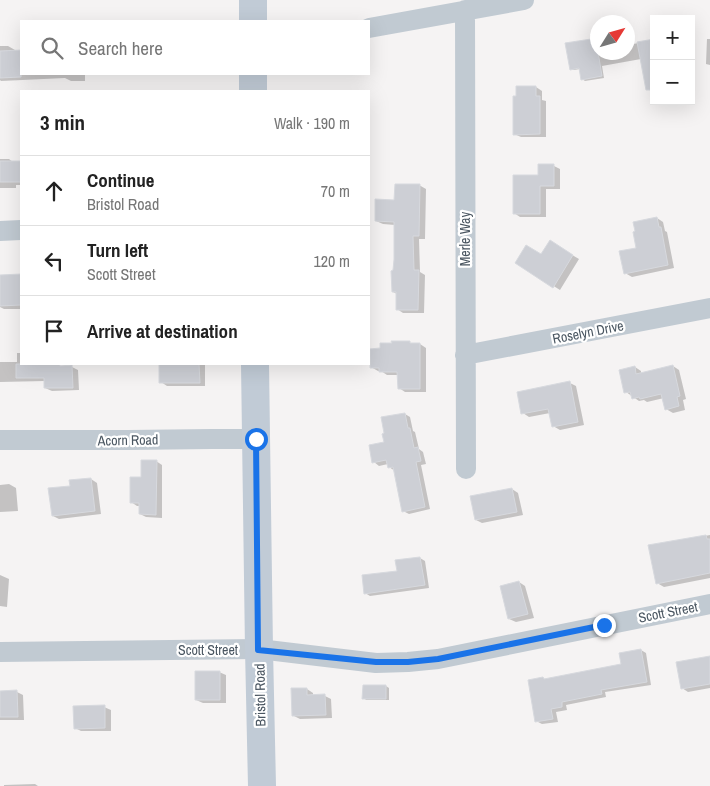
<!DOCTYPE html>
<meta charset="utf-8">
<style>
body{margin:0;font-family:"Archivo Narrow",sans-serif;background:#f2f2f2;color:#222}
.controls{position:absolute;right:15px;top:15px;display:grid;overflow:hidden;border-radius:0px;box-shadow:0 5px 20px #0002}
.controls button{width:45px;height:45px;display:grid;place-items:center;padding:0;border:0;border-bottom:1px solid #e0e0e0;background:#fff;color:#222;font:25px sans-serif}
.compass{position:absolute;left:590px;top:15px;width:45px;height:45px;border-radius:50%;background:#fff;box-shadow:0 5px 20px #0002;rotate:53deg}
.stop{position:absolute;width:15px;height:15px;margin:-11px;border:4px solid #1a73e8;border-radius:50%;background:#fff}
.stop.end{background:#1a73e8;border-color:#fff;box-shadow:0 1px 5px #0008}
.list{margin:0;padding:0;list-style:none}
h2{display:flex;justify-content:space-between;align-items:center;height:65px;margin:0;padding:0 20px;font-size:21px}
h2 small{font-size:16px;font-weight:400;color:#767676}
.list li{display:grid;grid-template-columns:32px 1fr auto;gap:15px;align-items:center;box-sizing:border-box;height:70px;padding:0 20px;border-top:1px solid #e0e0e0}
.list b{display:block;font-size:19px;white-space:nowrap}
.list p{margin:0;font-size:16px;white-space:nowrap;color:#767676}
.list em{font-size:16px;font-style:normal;color:#767676}
.icon{flex:none;width:28px;height:28px;fill:none;stroke:currentColor;stroke-width:2;stroke-linecap:round;stroke-linejoin:round}
.map{position:relative;flex:none;width:710px;height:786px;overflow:hidden}
.search{position:absolute;background:#fff;box-shadow:0 5px 20px #0002;left:20px;top:20px;width:350px;height:55px;display:flex;align-items:center;gap:12px;box-sizing:border-box;padding:0 18px;border-radius:0px;color:#767676;font-size:19px}
.panel{position:absolute;background:#fff;box-shadow:0 5px 20px #0002;left:20px;top:90px;width:350px;height:275px;border-radius:0px}
.map>svg:first-child{display:block}
</style>
<div class="map">
<svg width="710" height="786" viewBox="0 0 710 786">
<rect width="100%" height="100%" fill="#f5f3f3"/>
<path fill="#0003" d="M 707,39 L 710,39 L 710,65 L 706,64 Z
M 654,40 L 641,59 L 602,66 L 604,78 L 585,81 L 582,79 L 580,69 L 574,70 L 571,69 L 598,52 L 628,52 L 628,45 Z
M 0,46 L 8,46 L 15,50 L 15,52 L 21,51 L 21,74 L 85,74 L 85,81 L 71,81 L 65,78 L 1,81 L 0,80 Z
M 536,87 L 542,91 L 542,100 L 546,101 L 546,137 L 521,137 L 514,134 Z
M 0,159 L 9,159 L 13,162 L 21,162 L 21,185 L 16,185 L 16,188 L 0,188 Z
M 539,166 L 554,166 L 560,169 L 560,189 L 546,189 L 546,217 L 520,217 L 514,213 L 539,176 Z
M 419,185 L 426,189 L 425,239 L 419,239 L 420,272 L 425,275 L 424,313 L 403,313 L 397,309 L 397,294 L 393,292 L 395,225 L 383,224 L 376,221 L 396,201 Z
M 657,218 L 663,222 L 665,231 L 667,232 L 674,268 L 632,277 L 625,273 L 638,249 Z
M 550,242 L 579,259 L 560,290 L 517,263 L 542,256 Z
M 21,275 L 21,309 L 4,309 L 0,307 L 0,276 Z
M 410,343 L 413,344 L 420,344 L 426,348 L 426,392 L 405,392 L 399,388 L 399,375 L 387,375 L 381,371 L 378,371 L 371,367 Z
M 17,353 L 21,353 L 21,364 L 49,364 L 49,367 L 72,367 L 78,370 L 79,390 L 52,391 L 45,388 L 45,381 L 0,382 L 0,362 L 17,362 Z
M 160,364 L 205,364 L 205,386 L 167,386 L 161,382 Z
M 673,366 L 679,370 L 686,399 L 683,400 L 685,410 L 673,413 L 666,409 L 664,398 L 647,402 L 644,400 L 639,401 L 626,392 L 635,367 L 641,371 L 641,374 Z
M 570,383 L 576,386 L 584,425 L 560,430 L 553,426 L 550,413 L 529,417 L 523,413 Z
M 405,414 L 410,417 L 413,431 L 415,432 L 419,449 L 423,452 L 426,464 L 421,465 L 430,509 L 409,514 L 403,511 L 395,471 L 389,467 L 388,464 L 379,466 L 374,462 L 385,443 Z
M 156,461 L 162,465 L 162,518 L 146,517 L 140,514 L 140,506 L 137,506 L 131,502 L 142,478 Z
M 91,479 L 97,483 L 101,514 L 59,519 L 53,516 L 71,487 Z
M 9,484 L 16,488 L 18,511 L 0,512 L 0,485 Z
M 512,489 L 518,493 L 523,515 L 482,523 L 476,520 Z
M 710,535 L 710,578 L 664,587 L 657,583 L 673,542 Z
M 420,558 L 425,561 L 429,588 L 370,596 L 365,593 L 398,572 L 397,562 Z
M 0,575 L 9,579 L 7,607 L 0,606 Z
M 519,582 L 525,586 L 534,618 L 516,622 L 509,619 Z
M 641,650 L 646,653 L 651,685 L 605,692 L 606,697 L 566,705 L 567,710 L 556,712 L 558,722 L 542,724 L 536,721 L 543,678 L 546,680 L 622,665 Z
M 710,657 L 710,688 L 688,692 L 682,688 Z
M 219,672 L 226,675 L 226,703 L 203,703 L 196,700 Z
M 364,686 L 386,686 L 389,688 L 389,700 L 366,700 L 364,698 Z
M 307,689 L 313,693 L 313,696 L 325,696 L 331,699 L 332,718 L 300,719 L 294,716 Z
M 0,692 L 17,692 L 23,695 L 24,720 L 0,720 Z
M 104,707 L 111,710 L 111,731 L 81,731 L 75,728 Z
M 35,784 L 38,786 L 4,786 L 4,785 Z"/>
<path fill="#cdcfd5" stroke="#d7d9de" d="M 598,38 L 598,52 L 602,76 L 581,80 L 579,68 L 570,70 L 565,43 Z
M 654,39 L 654,90 L 646,90 L 637,42 Z
M 21,50 L 21,77 L 0,78 L 0,51 Z
M 516,86 L 536,86 L 536,96 L 540,96 L 540,134 L 513,135 L 513,96 L 516,96 Z
M 0,161 L 21,161 L 21,182 L 0,182 Z
M 538,164 L 554,164 L 554,186 L 540,186 L 540,214 L 513,214 L 513,175 L 538,175 Z
M 395,184 L 420,184 L 419,236 L 413,236 L 414,270 L 419,270 L 418,310 L 396,310 L 396,292 L 392,292 L 391,271 L 393,270 L 394,260 L 394,222 L 375,221 L 375,199 L 394,200 Z
M 657,217 L 659,227 L 661,227 L 668,265 L 624,274 L 619,251 L 636,248 L 633,232 L 635,231 L 633,222 Z
M 550,240 L 573,255 L 553,288 L 515,263 L 526,245 L 541,254 Z
M 21,274 L 21,305 L 0,306 L 0,275 Z
M 391,341 L 410,341 L 410,343 L 420,343 L 420,389 L 398,389 L 397,372 L 379,372 L 379,368 L 370,368 L 370,349 L 380,348 L 380,343 L 392,343 Z
M 16,364 L 60,364 L 60,366 L 72,365 L 73,388 L 44,388 L 44,378 L 16,378 Z
M 159,364 L 199,364 L 200,383 L 159,383 Z
M 673,365 L 680,396 L 677,397 L 679,406 L 665,410 L 661,394 L 640,399 L 639,397 L 632,399 L 630,392 L 624,393 L 619,370 L 635,366 L 636,374 Z
M 570,381 L 578,422 L 552,427 L 548,409 L 521,414 L 517,392 Z
M 405,413 L 408,428 L 410,428 L 414,448 L 418,447 L 421,461 L 416,462 L 425,507 L 402,512 L 393,467 L 388,468 L 386,460 L 372,463 L 369,445 L 384,442 L 382,434 L 384,433 L 381,417 Z
M 141,460 L 157,460 L 156,515 L 139,514 L 139,503 L 130,503 L 130,477 L 141,477 Z
M 91,478 L 95,511 L 52,516 L 48,488 L 70,486 L 69,480 Z
M 512,488 L 517,512 L 475,520 L 470,496 Z
M 706,535 L 707,539 L 710,539 L 710,573 L 656,584 L 648,545 Z
M 420,557 L 425,585 L 364,594 L 362,575 L 397,571 L 395,560 Z
M 519,581 L 528,614 L 508,619 L 500,586 Z
M 641,649 L 647,682 L 601,690 L 602,694 L 562,702 L 562,707 L 551,709 L 553,719 L 535,722 L 528,680 L 543,677 L 544,679 L 621,664 L 619,653 Z
M 710,656 L 710,684 L 681,689 L 676,662 Z
M 195,671 L 220,671 L 220,700 L 195,700 Z
M 363,685 L 386,685 L 386,699 L 362,699 Z
M 291,688 L 307,688 L 307,695 L 325,694 L 326,715 L 292,716 Z
M 17,690 L 18,717 L 0,717 L 0,691 Z
M 105,705 L 105,728 L 74,729 L 73,706 Z"/>
<g fill="none" stroke-linecap="round" stroke-linejoin="round">
<path stroke="#c1cad2" stroke-width="20" d="M 465,10 L 466,469
M 369,28 L 524,0
M 0,231 L 21,230
M 465,355 L 710,308
M 0,440 L 128,440 L 212,439 L 256,439
M 0,652 L 259,649 L 376,663 L 408,662 L 438,659 L 710,604"/>
<path stroke="#c1cbd6" stroke-width="28" d="M 253,21 L 253,0
M 253,74 L 253,91
M 255,364 L 259,649 L 262,786"/>
</g>
<g fill="none" stroke-linecap="round" stroke-linejoin="round">
<path stroke="#1a73e8" stroke-width="6" d="M 256,439 L 258,650 L 376,662 L 408,662 L 438,659 L 604,625"/>
</g>
<g text-anchor="middle" dominant-baseline="central" stroke-width="4.5" stroke-linejoin="round" paint-order="stroke">
<g font-size="14" fill="#4a5661" stroke="#fff">
<text transform="translate(465 239) rotate(-90)">Merle Way</text>
<text transform="translate(588 332) rotate(-11)">Roselyn Drive</text>
<text transform="translate(128 440) rotate(-1)">Acorn Road</text>
<text transform="translate(668 612) rotate(-11)">Scott Street</text>
<text x="208" y="650">Scott Street</text>
<text transform="translate(260 695) rotate(-91)">Bristol Road</text>
</g>
</g>
</svg>
<div class="controls">
<button>+</button>
<button>−</button>
</div>
<svg class="compass" viewBox="-18 -18 36 36"><path d="M0-13l5 13h-10z" fill="#e53935"/><path d="M0 13l5-13h-10z" fill="#767676"/></svg>
<div class="stop" style="left:256px;top:439px"></div>
<div class="stop end" style="left:604px;top:625px"></div>
<div class="search"><svg class="icon" aria-label="search" viewBox="0 0 24 24"><circle cx="10" cy="10" r="6"/><path d="M15 15l6 6"/></svg>Search here</div>
<section class="panel">
<h2>3 min<small>Walk · 190 m</small></h2>
<ul class="list">
<li><svg class="icon" aria-label="ahead" viewBox="0 0 24 24"><path d="M12 20V5M6 11l6-6 6 6"/></svg><div><b>Continue</b><p>Bristol Road</p></div><em>70 m</em></li>
<li><svg class="icon" aria-label="left" viewBox="0 0 24 24"><path d="M17 20v-9H6M10 6l-5 5 5 5"/></svg><div><b>Turn left</b><p>Scott Street</p></div><em>120 m</em></li>
<li><svg class="icon" aria-label="arrive" viewBox="0 0 24 24"><path d="M6 21V4h12l-3 4 3 4H6"/></svg><div><b>Arrive at destination</b></div></li>
</ul>
</section>
</div>
